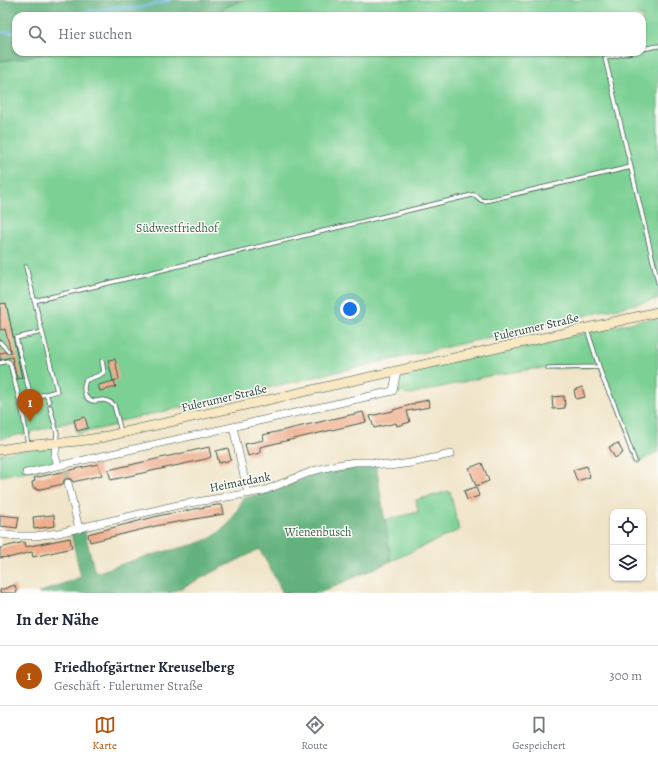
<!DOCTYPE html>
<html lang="de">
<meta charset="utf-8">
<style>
body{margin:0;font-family:Alegreya,serif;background:#f2f2f3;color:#1f2937}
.controls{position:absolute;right:12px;bottom:12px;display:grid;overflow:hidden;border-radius:8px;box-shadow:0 1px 3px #0004}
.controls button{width:36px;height:36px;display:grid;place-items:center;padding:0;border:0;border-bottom:1px solid #e0e1e3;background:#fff;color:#1f2937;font:20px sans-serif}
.you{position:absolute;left:350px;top:309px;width:14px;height:14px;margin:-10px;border:3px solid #fff;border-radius:50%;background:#1a73e8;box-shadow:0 0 0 6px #1a73e833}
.badge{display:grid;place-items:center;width:26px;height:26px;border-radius:50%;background:#b45309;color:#fff;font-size:13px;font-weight:700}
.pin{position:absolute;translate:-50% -33px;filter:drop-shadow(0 1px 2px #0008)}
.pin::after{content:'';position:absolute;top:21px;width:14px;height:12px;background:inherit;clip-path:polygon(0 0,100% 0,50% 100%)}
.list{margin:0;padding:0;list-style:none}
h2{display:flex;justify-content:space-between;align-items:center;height:52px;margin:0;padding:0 16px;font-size:17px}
h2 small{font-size:13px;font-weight:400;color:#747a83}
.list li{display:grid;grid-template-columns:26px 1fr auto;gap:12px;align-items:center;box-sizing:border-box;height:60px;padding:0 16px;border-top:1px solid #e0e1e3}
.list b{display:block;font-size:15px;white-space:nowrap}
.list p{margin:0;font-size:13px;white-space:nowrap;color:#747a83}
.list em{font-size:13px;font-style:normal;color:#747a83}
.icon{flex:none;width:22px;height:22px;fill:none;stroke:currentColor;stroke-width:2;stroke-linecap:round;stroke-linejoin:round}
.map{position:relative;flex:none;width:658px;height:593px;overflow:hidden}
.search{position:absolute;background:#fff;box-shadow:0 1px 3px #0004;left:12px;right:12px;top:12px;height:44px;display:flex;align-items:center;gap:10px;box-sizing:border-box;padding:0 14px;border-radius:12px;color:#747a83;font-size:15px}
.sheet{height:112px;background:#fff}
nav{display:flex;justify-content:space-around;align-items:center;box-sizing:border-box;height:56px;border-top:1px solid #e0e1e3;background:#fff;font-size:11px;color:#747a83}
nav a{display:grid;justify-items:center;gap:2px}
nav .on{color:#b45309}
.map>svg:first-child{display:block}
</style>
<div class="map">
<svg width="658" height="593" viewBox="0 0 658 593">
<rect width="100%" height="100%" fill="#fdfcf7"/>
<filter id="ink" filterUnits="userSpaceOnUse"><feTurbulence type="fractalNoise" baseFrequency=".025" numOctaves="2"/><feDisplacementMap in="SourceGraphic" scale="8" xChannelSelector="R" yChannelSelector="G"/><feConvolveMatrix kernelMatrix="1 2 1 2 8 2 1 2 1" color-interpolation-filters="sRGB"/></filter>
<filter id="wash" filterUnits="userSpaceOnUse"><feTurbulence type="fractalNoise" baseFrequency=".012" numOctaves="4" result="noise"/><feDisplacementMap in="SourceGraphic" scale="16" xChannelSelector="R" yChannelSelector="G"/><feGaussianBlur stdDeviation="0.9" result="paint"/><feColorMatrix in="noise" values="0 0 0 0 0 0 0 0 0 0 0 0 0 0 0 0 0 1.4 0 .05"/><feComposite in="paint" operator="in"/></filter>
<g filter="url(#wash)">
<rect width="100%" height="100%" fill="#f0e4c8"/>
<path fill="#7bd094" stroke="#4d8664" d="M 241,0 L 658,0 L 658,299 L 130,419 L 115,422 L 116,425 L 77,434 L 74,421 L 30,432 L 31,434 L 22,434 L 0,439 L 0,61 L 17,59 L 54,52 L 642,52 L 642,16 L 209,16 Z
M 658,317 L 658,452 L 637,463 L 618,406 L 604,376 L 597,357 L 595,363 L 591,367 L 533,369 L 493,375 L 407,395 L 403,392 L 394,392 L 397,374 Z
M 54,447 L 56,466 L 0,476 L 0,454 L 29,449 Z
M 450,491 L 459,530 L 391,561 L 385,520 L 418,512 L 416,500 Z"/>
<path fill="#64b27e" stroke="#427859" d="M 0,0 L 241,0 L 209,16 L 16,16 L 16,52 L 54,52 L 17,59 L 0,61 Z
M 356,464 L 376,465 L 391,561 L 319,593 L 283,593 L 260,549 L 177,590 L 169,593 L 38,593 L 81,577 L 71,533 L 84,530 L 95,573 C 115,567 135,559 156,554 C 172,549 201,545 214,536 C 230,525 236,515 243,498 L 257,495 L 279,489 L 325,470 Z"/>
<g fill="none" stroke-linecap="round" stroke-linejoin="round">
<path stroke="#71bae9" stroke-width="2.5" d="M 68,16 L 113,7 L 139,8 L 171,0
M 0,32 L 16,32"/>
</g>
<g id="blocks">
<path fill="#eead8c" d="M 6,303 L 22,378 L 17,379 L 12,357 L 0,360 L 0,353 L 5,352 L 8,354 L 11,352 L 5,329 L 0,330 L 0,304 Z
M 115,359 L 119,379 L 113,381 L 108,360 Z
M 114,381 L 116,387 L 100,391 L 98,385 Z
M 582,387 L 585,397 L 576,399 L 574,390 Z
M 564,396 L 565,408 L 553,409 L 552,397 Z
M 428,400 L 430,407 L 407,411 L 410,422 L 397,426 L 396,423 L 374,428 L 370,416 L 393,411 L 393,410 L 414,404 L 414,403 Z
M 363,412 L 366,422 L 260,447 L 260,453 L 248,456 L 245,444 L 264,440 L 263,435 Z
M 85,417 L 88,428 L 77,431 L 74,420 Z
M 618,443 L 623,453 L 615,458 L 609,447 Z
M 209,447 L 211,457 L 206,459 L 111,480 L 108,470 Z
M 228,448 L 231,460 L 219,463 L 216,451 Z
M 482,463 L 489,481 L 476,486 L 469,468 Z
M 98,464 L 102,475 L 73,482 L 71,479 L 67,478 L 64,480 L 63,484 L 36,490 L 36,488 L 33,488 L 32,482 L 35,481 L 34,478 Z
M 587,466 L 590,477 L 577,481 L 573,470 Z
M 476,487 L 479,496 L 467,500 L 464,491 Z
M 217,505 L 222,505 L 224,514 L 160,525 L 90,542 L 88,534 L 162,515 Z
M 0,515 L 19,517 L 17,528 L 0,526 Z
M 54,515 L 55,526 L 34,529 L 33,517 Z
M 70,538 L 72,548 L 33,557 L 32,552 L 8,558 L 7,557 L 0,558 L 0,548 L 24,542 L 25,547 Z
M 15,585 L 17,593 L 0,593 L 0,590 Z"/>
</g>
</g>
<g filter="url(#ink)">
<use href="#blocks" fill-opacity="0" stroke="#3e564a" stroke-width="1"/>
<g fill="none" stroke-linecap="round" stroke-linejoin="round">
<path stroke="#c6c3aa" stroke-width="7" stroke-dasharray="7 3.5" stroke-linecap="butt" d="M 66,471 L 68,483"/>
<defs>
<path id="service" d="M 642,49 L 658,46
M 631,52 L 605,58 L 658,282
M 26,267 L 57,391 L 46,394 L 49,402
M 34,301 L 472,195 L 475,195 L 481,200 L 485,201 L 631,167
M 587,329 L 603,379 L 615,406 L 635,461
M 42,332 L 16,338 L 31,398 L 46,394
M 0,342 L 8,351
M 102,361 L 104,372 L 100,375 L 86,380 C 83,386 83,397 90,400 C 98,404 102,395 114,405 L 121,432
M 0,363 L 7,361 L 10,363 L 23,414 L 28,445
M 548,368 L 599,367
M 50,407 L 57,433 L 56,443"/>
<path id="minor" d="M 233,427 L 248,494
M 56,444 L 55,455 L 58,466
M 26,473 L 393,391 L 397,371
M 68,483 L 79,529
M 0,534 L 15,536 L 35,536 L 58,533 L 178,505 L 263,491 L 313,471 L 337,465 L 355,462 L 371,462 L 389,466 L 411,463 L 451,454"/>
<path id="secondary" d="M 0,450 C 33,443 66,444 99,438 L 658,312"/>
</defs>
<use href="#service" stroke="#3e564a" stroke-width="5"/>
<use href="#minor" stroke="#3e564a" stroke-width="8"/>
<use href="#secondary" stroke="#3e564a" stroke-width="10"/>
<use href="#service" stroke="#fff" stroke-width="3.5"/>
<use href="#minor" stroke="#fff" stroke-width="7"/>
<use href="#secondary" stroke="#f8e8c3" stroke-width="9"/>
</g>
</g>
<g text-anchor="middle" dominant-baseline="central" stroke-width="3" stroke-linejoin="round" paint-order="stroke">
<g font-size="12" fill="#36624c" stroke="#fdfcf7">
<text x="177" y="228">Südwestfriedhof</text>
<text x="318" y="532">Wienenbusch</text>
</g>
<g font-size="12" fill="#1f3d34" stroke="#fdfcf7">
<text transform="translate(536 327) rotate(-13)">Fulerumer Straße</text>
<text transform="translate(224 398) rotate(-13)">Fulerumer Straße</text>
<text transform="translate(240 482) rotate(-11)">Heimatdank</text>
</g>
</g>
</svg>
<div class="controls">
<button><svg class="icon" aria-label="locate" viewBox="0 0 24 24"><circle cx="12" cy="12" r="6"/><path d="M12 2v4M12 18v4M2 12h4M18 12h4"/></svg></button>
<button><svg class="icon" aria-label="layers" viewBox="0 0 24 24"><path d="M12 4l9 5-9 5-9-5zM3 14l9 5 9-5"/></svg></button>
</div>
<div class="you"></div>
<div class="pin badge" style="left:30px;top:422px">1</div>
<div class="search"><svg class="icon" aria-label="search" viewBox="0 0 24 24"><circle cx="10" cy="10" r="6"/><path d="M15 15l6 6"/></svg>Hier suchen</div>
</div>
<section class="sheet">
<h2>In der Nähe<small></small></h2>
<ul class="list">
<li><span class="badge">1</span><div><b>Friedhofgärtner Kreuselberg</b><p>Geschäft · Fulerumer Straße</p></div><em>300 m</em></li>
</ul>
</section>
<nav>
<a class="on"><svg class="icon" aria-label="map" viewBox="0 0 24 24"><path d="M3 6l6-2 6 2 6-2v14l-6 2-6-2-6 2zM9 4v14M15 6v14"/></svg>Karte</a>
<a><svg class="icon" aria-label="directions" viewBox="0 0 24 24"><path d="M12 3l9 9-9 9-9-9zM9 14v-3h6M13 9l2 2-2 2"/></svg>Route</a>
<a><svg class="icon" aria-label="saved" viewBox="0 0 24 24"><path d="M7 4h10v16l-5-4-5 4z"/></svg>Gespeichert</a>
</nav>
